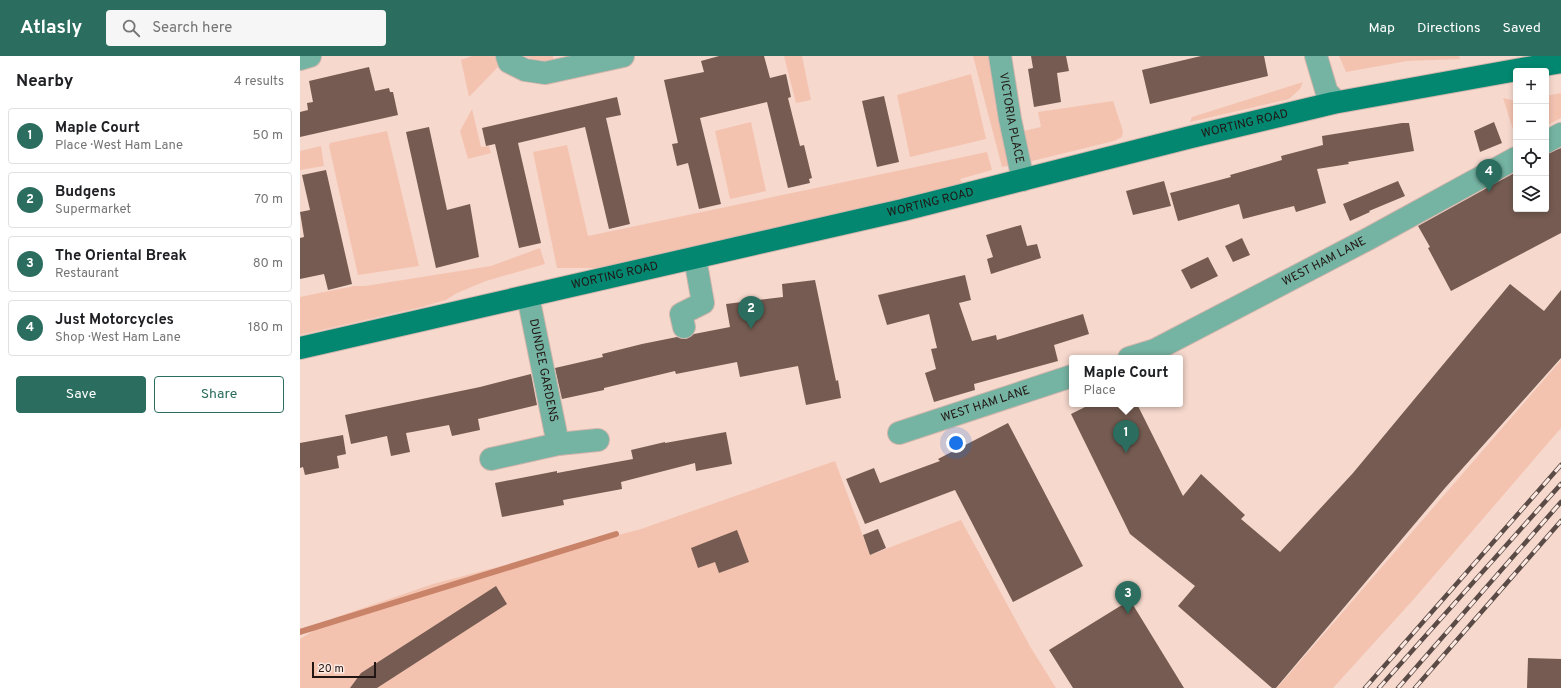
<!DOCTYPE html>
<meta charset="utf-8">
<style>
body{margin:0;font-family:Overpass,sans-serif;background:#f6f6f6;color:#202124}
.controls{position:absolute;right:12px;top:12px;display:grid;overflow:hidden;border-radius:4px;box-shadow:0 2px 6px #0003}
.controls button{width:36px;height:36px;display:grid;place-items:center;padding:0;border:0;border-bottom:1px solid #e0e0e0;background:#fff;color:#202124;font:20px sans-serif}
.scale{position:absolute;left:12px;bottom:10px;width:64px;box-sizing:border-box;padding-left:4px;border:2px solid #211613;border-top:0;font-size:11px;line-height:14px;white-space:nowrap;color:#211613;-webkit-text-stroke:3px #fbe8e1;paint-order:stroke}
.you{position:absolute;left:656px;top:387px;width:14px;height:14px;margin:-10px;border:3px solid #fff;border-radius:50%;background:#1a73e8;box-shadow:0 0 0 6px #1a73e833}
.badge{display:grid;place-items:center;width:26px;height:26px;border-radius:50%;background:#2b6d5e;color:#fff;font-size:13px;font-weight:700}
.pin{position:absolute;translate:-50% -33px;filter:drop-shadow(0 1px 2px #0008)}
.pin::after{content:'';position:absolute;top:21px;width:14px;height:12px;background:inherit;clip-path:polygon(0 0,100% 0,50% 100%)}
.popup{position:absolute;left:769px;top:299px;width:114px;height:52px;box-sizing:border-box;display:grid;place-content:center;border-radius:4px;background:#fff;filter:drop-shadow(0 1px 3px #0005);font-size:13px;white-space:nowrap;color:#757577}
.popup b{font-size:15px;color:#202124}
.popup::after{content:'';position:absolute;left:50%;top:100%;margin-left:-8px;border:8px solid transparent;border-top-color:#fff}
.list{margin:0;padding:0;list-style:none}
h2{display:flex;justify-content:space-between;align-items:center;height:52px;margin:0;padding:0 16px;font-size:17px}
h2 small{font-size:13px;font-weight:400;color:#757577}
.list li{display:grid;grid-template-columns:26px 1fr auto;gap:12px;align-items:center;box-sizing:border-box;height:56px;margin:0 8px 8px;padding:0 8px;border:1px solid #e0e0e0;border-radius:4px}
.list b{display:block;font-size:15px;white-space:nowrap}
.list p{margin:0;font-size:13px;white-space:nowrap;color:#757577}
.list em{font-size:13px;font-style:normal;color:#757577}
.actions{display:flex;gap:8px;padding:12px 16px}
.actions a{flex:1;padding:9px 0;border:1px solid #2b6d5e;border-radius:4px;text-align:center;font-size:14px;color:#2b6d5e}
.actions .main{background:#2b6d5e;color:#fff}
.icon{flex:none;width:22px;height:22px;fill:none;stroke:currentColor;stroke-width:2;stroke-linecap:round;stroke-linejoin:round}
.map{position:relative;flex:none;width:1261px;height:632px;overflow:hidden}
header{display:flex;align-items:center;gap:24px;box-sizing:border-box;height:56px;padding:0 20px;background:#2b6d5e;color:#fff}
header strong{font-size:19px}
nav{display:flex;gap:22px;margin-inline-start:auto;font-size:14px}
.search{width:280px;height:36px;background:#f6f6f6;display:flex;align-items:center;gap:10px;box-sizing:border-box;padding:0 14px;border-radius:4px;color:#757577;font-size:15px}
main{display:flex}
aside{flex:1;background:#fff}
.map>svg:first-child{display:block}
</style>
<header>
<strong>Atlasly</strong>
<div class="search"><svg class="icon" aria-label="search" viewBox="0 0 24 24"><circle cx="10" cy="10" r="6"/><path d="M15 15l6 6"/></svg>Search here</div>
<nav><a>Map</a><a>Directions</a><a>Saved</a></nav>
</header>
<main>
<aside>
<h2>Nearby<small>4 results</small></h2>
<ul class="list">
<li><span class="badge">1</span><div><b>Maple Court</b><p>Place · West Ham Lane</p></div><em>50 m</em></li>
<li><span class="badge">2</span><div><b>Budgens</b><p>Supermarket</p></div><em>70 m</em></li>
<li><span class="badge">3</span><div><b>The Oriental Break</b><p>Restaurant</p></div><em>80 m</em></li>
<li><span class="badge">4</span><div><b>Just Motorcycles</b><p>Shop · West Ham Lane</p></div><em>180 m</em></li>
</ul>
<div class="actions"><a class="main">Save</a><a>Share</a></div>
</aside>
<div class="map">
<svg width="1261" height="632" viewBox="0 0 1261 632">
<rect width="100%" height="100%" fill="#f6d8cd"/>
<path fill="#f4c3b0" d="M 172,0 L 195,0 L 198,11 L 169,41 L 161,4 Z
M 225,0 L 253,0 L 254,6 L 234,4 Z
M 484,0 L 502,0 L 511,44 L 496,47 Z
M 673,0 L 692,0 L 712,109 L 702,111 Z
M 1039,0 L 1159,0 L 1160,3 L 1107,5 L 1046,16 Z
M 671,18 L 686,83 L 610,101 L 597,39 Z
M 1003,26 L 1000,33 L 989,43 L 890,66 L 892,61 Z
M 1261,37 L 1261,62 L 1246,70 L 1246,40 Z
M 1203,42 L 1216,45 L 1216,83 Z
M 813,45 L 823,75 L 822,81 L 814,85 L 728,106 L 719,76 L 741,71 L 738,56 Z
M 172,53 L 181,91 L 189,90 L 191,97 L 168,103 L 160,75 Z
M 451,66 L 466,135 L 430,143 L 415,75 Z
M 87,75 L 119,210 L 58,219 L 29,90 L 30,87 Z
M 267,89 L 288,180 L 687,96 L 692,114 L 660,123 L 662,127 L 517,163 L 299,212 L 257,212 L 233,96 Z
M 21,90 L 24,110 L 0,114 L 0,95 Z
M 240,192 L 245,208 L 186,225 L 157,237 L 146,244 L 122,251 L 0,279 L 0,241 L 54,230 L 65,230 L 191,210 Z
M 1261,304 L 1261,372 L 1113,544 L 1033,632 L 977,632 Z
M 535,405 L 570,499 L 661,464 L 731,592 L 756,632 L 0,632 L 0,583 L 34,562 L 133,528 L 341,473 Z"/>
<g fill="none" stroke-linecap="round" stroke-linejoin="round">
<path stroke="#c88369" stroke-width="6" d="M 0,576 L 316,478"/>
</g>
<path fill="#755b51" d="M 419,0 L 464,0 L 470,22 L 486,18 L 491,41 L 488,42 L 500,90 L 504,89 L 512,122 L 509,123 L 510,127 L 488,132 L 467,46 L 400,62 L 421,148 L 399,153 L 388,107 L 377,110 L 372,88 L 378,87 L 364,24 L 404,16 L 401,5 Z
M 731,0 L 766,0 L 769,15 L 757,17 L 761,46 L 734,51 L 728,13 L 733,12 Z
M 901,0 L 964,0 L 968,20 L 850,48 L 842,14 Z
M 69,11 L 75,35 L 89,32 L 90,36 L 93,36 L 98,59 L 0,81 L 0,56 L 8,54 L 7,47 L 13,46 L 9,25 Z
M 584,40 L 599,106 L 577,111 L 562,45 Z
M 317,41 L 321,59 L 306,62 L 330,168 L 309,173 L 285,71 L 218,87 L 241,187 L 219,192 L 195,88 L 186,90 L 182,72 Z
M 1194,66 L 1202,87 L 1180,96 L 1174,75 Z
M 1102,67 L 1109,67 L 1114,95 L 1048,106 L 1049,108 L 1017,113 L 1026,147 L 996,156 L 994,150 L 943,163 L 939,148 L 878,165 L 870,137 L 931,121 L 930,119 L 982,104 L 981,100 L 1023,89 L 1022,80 Z
M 129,71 L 147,154 L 170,148 L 179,201 L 136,212 L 106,76 Z
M 1261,92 L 1261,177 L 1151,235 L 1128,192 L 1130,191 L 1118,170 L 1216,116 L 1216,153 L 1246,153 L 1246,98 Z
M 26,114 L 52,228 L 28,234 L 24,218 L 0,223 L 0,182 L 4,181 L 0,156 L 10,154 L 2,119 Z
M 864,125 L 871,150 L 833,159 L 826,135 Z
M 1098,125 L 1105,140 L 1069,155 L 1070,156 L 1050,165 L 1043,148 Z
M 721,169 L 727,190 L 737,188 L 741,202 L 691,218 L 687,203 L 693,201 L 686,179 Z
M 942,182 L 950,199 L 933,206 L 925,190 Z
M 908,201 L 918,220 L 891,233 L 881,214 Z
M 665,219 L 671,244 L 659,247 L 672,285 L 696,279 L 697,284 L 783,258 L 789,278 L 754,289 L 758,305 L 674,328 L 675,334 L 634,346 L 625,317 L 636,313 L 631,293 L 637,292 L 629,258 L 587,269 L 578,239 Z
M 515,224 L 536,325 L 538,324 L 541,342 L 506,349 L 498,310 L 440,321 L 437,306 L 376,318 L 375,315 L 304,332 L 304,334 L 262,343 L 255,312 L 303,301 L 302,298 L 342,288 L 377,281 L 386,283 L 394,278 L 430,271 L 426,248 L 483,241 L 482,228 Z
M 1210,228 L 1244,255 L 1261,234 L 1261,302 L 1145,432 L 976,632 L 972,632 L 878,550 L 895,530 L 830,478 L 771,358 L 791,348 L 837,348 L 883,440 L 901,418 L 945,459 L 941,463 L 980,496 L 1053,417 Z
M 231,318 L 237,349 L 178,363 L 180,374 L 152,380 L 149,369 L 112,376 L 106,377 L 110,396 L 91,400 L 87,380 L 51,388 L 45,359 L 180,331 Z
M 708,367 L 783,510 L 713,546 L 655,434 L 565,468 L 546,423 L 574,412 L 580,427 L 640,405 L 638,403 Z
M 426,376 L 432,408 L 396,415 L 395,407 L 321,426 L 322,433 L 263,444 L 264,449 L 202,461 L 195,427 L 257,415 L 257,417 L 333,403 L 331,394 L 365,386 L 365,387 Z
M 43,379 L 46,398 L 37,400 L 39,412 L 5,419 L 3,411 L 0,412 L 0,387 Z
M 578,473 L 586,492 L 570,499 L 563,479 Z
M 437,474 L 449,506 L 419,517 L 415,506 L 398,512 L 391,492 Z
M 196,530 L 207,548 L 77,632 L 50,632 L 61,617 Z
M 830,544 L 884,632 L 773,632 L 749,594 Z
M 1228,602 L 1261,603 L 1261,632 L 1227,632 Z"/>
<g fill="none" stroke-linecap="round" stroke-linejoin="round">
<defs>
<g id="minor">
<path d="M 207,0 L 209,6 L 225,14 L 245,17 L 323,0"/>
<path id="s1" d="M 700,0 L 710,63 L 723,124"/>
<path d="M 1016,0 L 1027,37 L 1031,40 L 1033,47"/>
<path d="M 0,3 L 10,0"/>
<path d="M 1246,86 L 1261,78"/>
<path id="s2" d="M 228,240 L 258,388"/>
<path d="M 384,271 L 381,258 L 403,247 L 395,202"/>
<path id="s3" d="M 829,302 L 855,294 L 1068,183 L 1216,102"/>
<path id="s4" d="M 599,377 L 772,320"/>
<path d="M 191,403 L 258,388 L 298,384"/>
</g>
<g id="major">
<path id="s5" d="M 0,292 L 603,154 L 891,81 L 1033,47 L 1261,6"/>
</g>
</defs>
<use href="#minor" stroke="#d0b5ac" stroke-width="24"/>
<use href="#major" stroke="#d0b5ac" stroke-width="24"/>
<use href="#minor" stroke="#75b3a2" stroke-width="22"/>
<use href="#major" stroke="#038770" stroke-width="22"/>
<defs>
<path id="rail" d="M 1065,632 L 1261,409
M 1079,632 L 1261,428
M 1098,632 L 1261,446
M 1115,632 L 1261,465"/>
</defs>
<use href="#rail" stroke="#5b4b46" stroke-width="4.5"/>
<use href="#rail" stroke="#fbe8e1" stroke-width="3" stroke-dasharray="9" stroke-linecap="butt"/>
</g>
<g text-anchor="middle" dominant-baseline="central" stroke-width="4" stroke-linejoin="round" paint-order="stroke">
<g font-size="12" fill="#211613" stroke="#fbe8e1">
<text stroke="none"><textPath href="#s1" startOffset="63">VICTORIA PLACE</textPath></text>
<text stroke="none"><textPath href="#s5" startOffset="971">WORTING ROAD</textPath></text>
<text stroke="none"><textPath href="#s5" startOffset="647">WORTING ROAD</textPath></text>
<text stroke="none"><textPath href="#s3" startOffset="218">WEST HAM LANE</textPath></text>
<text stroke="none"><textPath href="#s5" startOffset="323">WORTING ROAD</textPath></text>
<text stroke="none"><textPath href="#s2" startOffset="76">DUNDEE GARDENS</textPath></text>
<text stroke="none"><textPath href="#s4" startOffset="91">WEST HAM LANE</textPath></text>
</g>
</g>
</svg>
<div class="controls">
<button>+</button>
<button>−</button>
<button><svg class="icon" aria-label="locate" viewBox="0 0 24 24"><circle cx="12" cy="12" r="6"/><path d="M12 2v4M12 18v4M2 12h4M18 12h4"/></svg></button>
<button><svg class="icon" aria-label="layers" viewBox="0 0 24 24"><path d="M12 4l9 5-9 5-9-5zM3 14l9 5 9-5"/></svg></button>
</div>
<div class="scale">20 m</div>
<div class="you"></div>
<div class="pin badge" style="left:826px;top:397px">1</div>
<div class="popup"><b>Maple Court</b>Place</div>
<div class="pin badge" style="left:451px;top:273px">2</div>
<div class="pin badge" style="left:828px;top:558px">3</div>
<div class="pin badge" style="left:1189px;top:136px">4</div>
</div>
</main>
